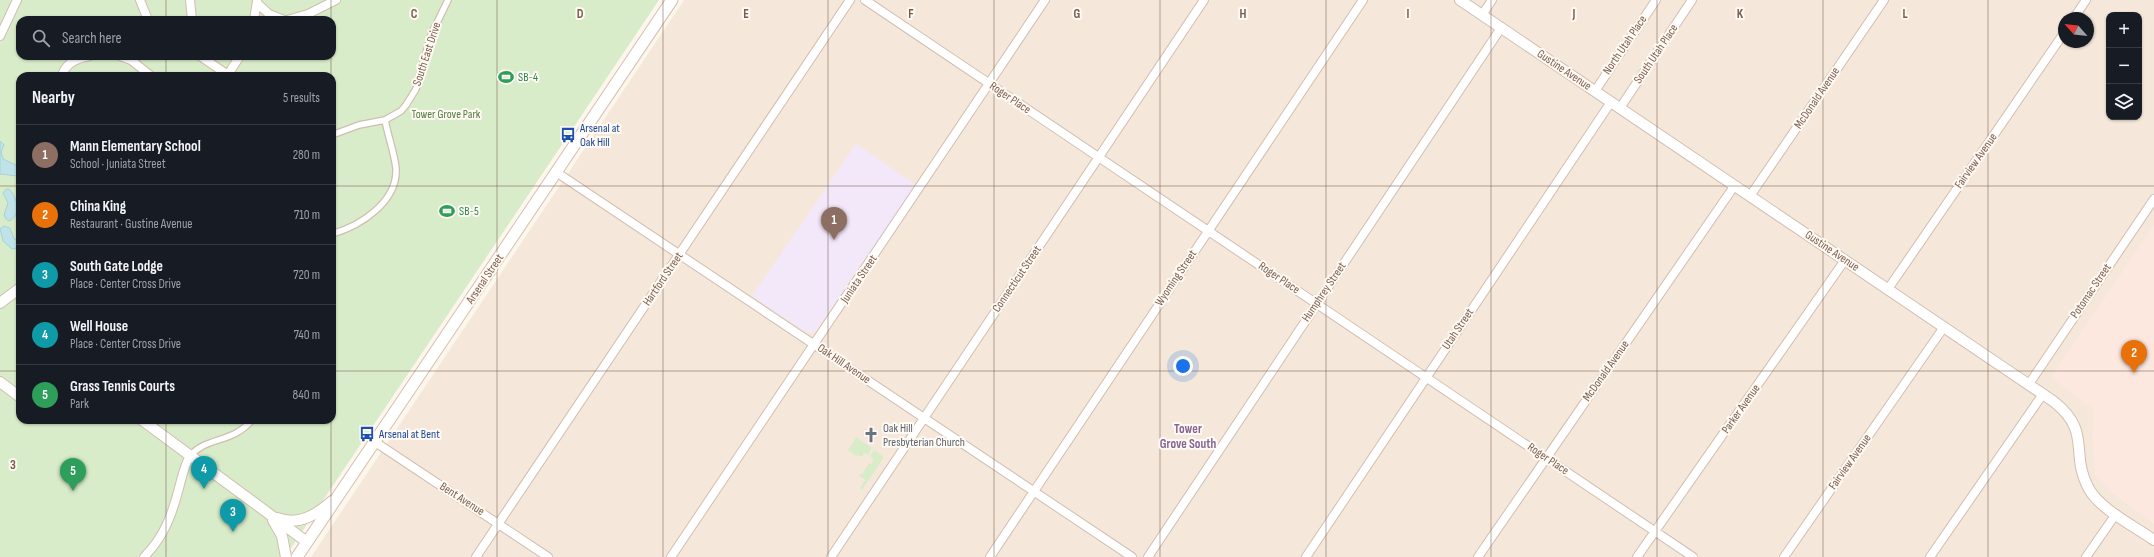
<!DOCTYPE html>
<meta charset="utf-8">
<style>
body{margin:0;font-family:"Sofia Sans Condensed",sans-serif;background:#242831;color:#f1f3f6}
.controls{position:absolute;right:12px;top:12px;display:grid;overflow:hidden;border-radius:8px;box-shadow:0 1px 3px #0004}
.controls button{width:36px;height:36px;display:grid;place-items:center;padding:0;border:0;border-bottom:1px solid #363941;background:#171b24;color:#f1f3f6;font:20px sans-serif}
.compass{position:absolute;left:2058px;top:12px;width:36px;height:36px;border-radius:50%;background:#171b24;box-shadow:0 1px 3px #0004;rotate:297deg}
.you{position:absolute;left:1183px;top:366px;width:14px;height:14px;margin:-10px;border:3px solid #fff;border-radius:50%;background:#1a73e8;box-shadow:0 0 0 6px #1a73e833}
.badge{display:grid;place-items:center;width:26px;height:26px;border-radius:50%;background:#e76f51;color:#fff;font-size:13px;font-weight:700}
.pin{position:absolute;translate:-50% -33px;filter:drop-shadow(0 1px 2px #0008)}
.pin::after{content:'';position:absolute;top:21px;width:14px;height:12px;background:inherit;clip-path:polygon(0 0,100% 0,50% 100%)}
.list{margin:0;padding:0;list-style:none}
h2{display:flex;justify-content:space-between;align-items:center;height:52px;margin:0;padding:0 16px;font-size:17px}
h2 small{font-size:13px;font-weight:400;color:#9ea1a6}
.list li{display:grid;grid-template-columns:26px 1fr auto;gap:12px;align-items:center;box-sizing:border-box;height:60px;padding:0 16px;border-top:1px solid #363941}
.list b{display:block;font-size:15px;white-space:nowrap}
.list p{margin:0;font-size:13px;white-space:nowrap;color:#9ea1a6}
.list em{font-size:13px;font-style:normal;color:#9ea1a6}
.icon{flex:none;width:22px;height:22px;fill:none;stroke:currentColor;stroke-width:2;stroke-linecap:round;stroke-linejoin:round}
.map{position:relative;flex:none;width:2154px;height:557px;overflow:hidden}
.search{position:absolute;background:#171b24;box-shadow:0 1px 3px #0004;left:16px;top:16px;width:320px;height:44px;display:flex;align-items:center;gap:10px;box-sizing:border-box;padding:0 14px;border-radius:12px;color:#9ea1a6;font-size:15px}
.panel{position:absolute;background:#171b24;box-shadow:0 1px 3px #0004;left:16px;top:72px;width:320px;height:352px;border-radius:12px}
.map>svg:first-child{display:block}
</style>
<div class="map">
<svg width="2154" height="557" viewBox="0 0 2154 557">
<rect width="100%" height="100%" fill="#fdf6ec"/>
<path fill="#f5e8da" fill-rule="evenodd" d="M 684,0 L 2154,0 L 2154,226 L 2052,377 L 2095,410 L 2093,439 L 2109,490 L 2154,523 L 2154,557 L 311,557 ZM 2109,15 L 2139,15 L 2139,117 L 2109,117 ZM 2064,18 L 2088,18 L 2088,42 L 2064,42 Z"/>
<path fill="#fde8e0" d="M 2154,226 L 2154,523 L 2109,490 L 2095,475 L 2093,439 L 2095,410 L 2051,377 Z"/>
<path fill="#f3e8fa" d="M 856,144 L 916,185 L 815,332 L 810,333 L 801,329 L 752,296 Z"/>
<path fill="#d8ecc9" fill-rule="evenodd" d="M 0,0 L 659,0 L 285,557 L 0,557 ZM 20,20 L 332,20 L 332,56 L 20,56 ZM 20,76 L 332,76 L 332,420 L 20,420 Z
M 856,437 L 872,448 L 868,455 L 864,453 L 862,457 L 859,455 L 857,456 L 848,450 Z
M 874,450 L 884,457 L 862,490 L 860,488 L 865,480 L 858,475 L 862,474 L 869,463 L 871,464 L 874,460 L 870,456 Z"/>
<path fill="#bfe3e8" stroke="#a5d3da" d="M 0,141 L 4,145 L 1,152 L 3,159 L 16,165 L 20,171 L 17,176 L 0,174 Z
M 6,189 L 9,189 C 17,196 22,216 9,221 L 6,219 L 4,215 L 8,203 L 3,193 Z
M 4,226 L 10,228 L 14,239 L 20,240 L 20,248 L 12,249 L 3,241 L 0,229 Z"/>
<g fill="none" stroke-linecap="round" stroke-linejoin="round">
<defs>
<path id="pedestrian" d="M 332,135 L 359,125 L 385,120 L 401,111 L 406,105 L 416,89 L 431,35 L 448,0
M 332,234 C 360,226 398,202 396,168 C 394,152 388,136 385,120
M 190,456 C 207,436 232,444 252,420"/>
<path id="minor" d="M 140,0 L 148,20
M 190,0 L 192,20
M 865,0 L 1693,557
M 257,3 L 269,14 L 284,20
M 1482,15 L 1492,0
M 2074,18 L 2086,0
M 254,20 L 257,1
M 287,20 L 308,14 L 336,0
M 0,36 L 17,0
M 120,56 L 131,60 L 151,76
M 200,56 L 228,75
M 62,76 C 65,63 78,58 90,56
M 227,76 L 240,56
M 1595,91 L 1656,0
M 1620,108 L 1692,0
M 556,172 L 1132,557
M 1750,196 L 1884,0
M 1888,289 L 2064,33
M 2029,384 L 2154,199
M 375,442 L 548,557
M 144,557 C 164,537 172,515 179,488 C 182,477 184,466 190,456
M 476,557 L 850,0
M 671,557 L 1045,0
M 831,557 L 1204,0
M 990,557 L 1363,0
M 1148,557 L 1501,28
M 1306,557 L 1611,102
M 1478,557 L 1735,185
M 1637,557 L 1845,260
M 1784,557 L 1944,327
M 1930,557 L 2043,394
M 2086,557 L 2116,514"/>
<path id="tertiary" d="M 1460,0 L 2053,401 C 2093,432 2069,453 2089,489 C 2100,509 2134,526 2154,540
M 0,303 L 20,288
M 0,382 L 20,397
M 142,420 L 307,542
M 277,518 C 299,526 316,515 332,501
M 273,520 L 282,536 L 286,557"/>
<path id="secondary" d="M 297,557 L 672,0"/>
</defs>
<use href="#pedestrian" stroke="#d1beb0" stroke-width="8"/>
<use href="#minor" stroke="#d1beb0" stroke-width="10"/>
<use href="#tertiary" stroke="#d1beb0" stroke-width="12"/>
<use href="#secondary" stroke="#d6c0b0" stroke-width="13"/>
<use href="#pedestrian" stroke="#fff" stroke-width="5.5"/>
<use href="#minor" stroke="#fff" stroke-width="8"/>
<use href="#tertiary" stroke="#fff" stroke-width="10"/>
<use href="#secondary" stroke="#fff" stroke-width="11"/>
</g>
<path fill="none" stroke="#7a5c4d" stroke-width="1" stroke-opacity="0.55" d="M 166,0 L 166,20M 331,0 L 331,20M 497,0 L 497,557M 663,0 L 663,557M 828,0 L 828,557M 994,0 L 994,557M 1160,0 L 1160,557M 1326,0 L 1326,557M 1491,0 L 1491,557M 1657,0 L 1657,557M 1823,0 L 1823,557M 1988,0 L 1988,557M 166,56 L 166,76M 331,56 L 331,76M 0,186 L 20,186M 332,186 L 2154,186M 0,371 L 20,371M 332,371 L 2154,371M 166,420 L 166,557M 331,420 L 331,557"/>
<defs>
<symbol id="stadium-bare" viewBox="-9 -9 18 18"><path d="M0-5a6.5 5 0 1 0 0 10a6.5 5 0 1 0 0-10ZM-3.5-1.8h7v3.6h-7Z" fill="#2e9e5b" stroke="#fffaf3" stroke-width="2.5" paint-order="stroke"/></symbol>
<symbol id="bus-bare" viewBox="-9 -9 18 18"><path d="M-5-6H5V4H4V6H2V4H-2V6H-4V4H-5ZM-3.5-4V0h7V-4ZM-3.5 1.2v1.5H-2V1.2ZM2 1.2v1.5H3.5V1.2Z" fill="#1a4fb4" stroke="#fffaf3" stroke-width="2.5" paint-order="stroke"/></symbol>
<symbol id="church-bare" viewBox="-9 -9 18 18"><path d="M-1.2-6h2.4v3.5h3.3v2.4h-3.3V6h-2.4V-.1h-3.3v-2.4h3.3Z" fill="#6b7280" stroke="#fffaf3" stroke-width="2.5" paint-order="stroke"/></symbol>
</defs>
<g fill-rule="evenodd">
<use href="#stadium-bare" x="495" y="66" width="22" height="22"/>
<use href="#bus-bare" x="557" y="124" width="22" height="22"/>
<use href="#stadium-bare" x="436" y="200" width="22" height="22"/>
<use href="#bus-bare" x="356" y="423" width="22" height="22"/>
<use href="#church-bare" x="860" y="424" width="22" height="22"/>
</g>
<g text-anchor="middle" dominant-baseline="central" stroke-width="4" stroke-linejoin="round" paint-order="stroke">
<g font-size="12" fill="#7a5c4d" stroke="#fffaf3">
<text transform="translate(1625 45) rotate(-56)">North Utah Place</text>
<text transform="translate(427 54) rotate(-72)">South East Drive</text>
<text transform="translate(1656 54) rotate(-56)">South Utah Place</text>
<text transform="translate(1564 70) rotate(34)">Gustine Avenue</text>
<text transform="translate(1010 98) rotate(34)">Roger Place</text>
<text transform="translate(1817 98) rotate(-56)">McDonald Avenue</text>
<text transform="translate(1976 161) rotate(-55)">Fairview Avenue</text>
<text transform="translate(1832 251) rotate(34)">Gustine Avenue</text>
<text transform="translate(1176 278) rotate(-56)">Wyoming Street</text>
<text transform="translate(1279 278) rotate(34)">Roger Place</text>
<text transform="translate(485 279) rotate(-56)">Arsenal Street</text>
<text transform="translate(663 279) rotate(-56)">Hartford Street</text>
<text transform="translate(859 279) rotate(-56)">Juniata Street</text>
<text transform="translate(1017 279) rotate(-56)">Connecticut Street</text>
<text transform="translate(2091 291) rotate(-56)">Potomac Street</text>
<text transform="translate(1324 292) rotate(-56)">Humphrey Street</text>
<text transform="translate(1458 329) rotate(-56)">Utah Street</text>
<text transform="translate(844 364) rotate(34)">Oak Hill Avenue</text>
<text transform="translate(1606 371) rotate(-55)">McDonald Avenue</text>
<text transform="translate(1741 409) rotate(-55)">Parker Avenue</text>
<text transform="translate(1548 459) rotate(34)">Roger Place</text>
<text transform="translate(1850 462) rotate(-55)">Fairview Avenue</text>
<text transform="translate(462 499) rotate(33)">Bent Avenue</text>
</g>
<g font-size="12" fill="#27864d" stroke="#fffaf3" text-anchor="start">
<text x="518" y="77">SB-4</text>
<text x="459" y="211">SB-5</text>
</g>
<g font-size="12" fill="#537a41" stroke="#fffaf3">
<text x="446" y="114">Tower Grove Park</text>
</g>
<g font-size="12" fill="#164399" stroke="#fffaf3" text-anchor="start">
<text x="580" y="128">Arsenal at<tspan x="580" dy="14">Oak Hill</tspan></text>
<text x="379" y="434">Arsenal at Bent</text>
</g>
<g font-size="12" fill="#5b616d" stroke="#fffaf3" text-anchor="start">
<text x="883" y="428">Oak Hill<tspan x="883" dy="14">Presbyterian Church</tspan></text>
</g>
<g font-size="13" font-weight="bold" fill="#846695" stroke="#fffaf3">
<text x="1188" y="429">Tower<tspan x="1188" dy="15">Grove South</tspan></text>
</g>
</g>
<g font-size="13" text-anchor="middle" font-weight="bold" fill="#7a5c4d" stroke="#fffaf3" stroke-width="4" stroke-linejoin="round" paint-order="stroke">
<text x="414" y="18">C</text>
<text x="580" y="18">D</text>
<text x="746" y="18">E</text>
<text x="911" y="18">F</text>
<text x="1077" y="18">G</text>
<text x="1243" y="18">H</text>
<text x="1408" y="18">I</text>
<text x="1574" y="18">J</text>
<text x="1740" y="18">K</text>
<text x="1905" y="18">L</text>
<text x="13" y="469">3</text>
</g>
</svg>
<div class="controls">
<button>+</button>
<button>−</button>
<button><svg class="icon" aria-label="layers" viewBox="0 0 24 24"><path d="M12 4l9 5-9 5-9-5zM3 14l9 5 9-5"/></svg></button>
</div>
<svg class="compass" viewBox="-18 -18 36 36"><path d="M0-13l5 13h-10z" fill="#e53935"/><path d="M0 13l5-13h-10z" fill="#9ea1a6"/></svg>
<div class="you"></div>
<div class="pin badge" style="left:834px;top:240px;background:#8d6e63">1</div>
<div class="pin badge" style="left:2134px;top:373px;background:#e8710a">2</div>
<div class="pin badge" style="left:233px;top:532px;background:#0f9aa8">3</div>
<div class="pin badge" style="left:204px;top:489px;background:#0f9aa8">4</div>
<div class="pin badge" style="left:73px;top:491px;background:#2e9e5b">5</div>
<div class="search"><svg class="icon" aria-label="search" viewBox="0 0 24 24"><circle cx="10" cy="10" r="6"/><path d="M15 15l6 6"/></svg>Search here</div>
<section class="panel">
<h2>Nearby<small>5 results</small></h2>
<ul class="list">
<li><span class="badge" style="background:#8d6e63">1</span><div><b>Mann Elementary School</b><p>School · Juniata Street</p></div><em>280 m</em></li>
<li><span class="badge" style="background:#e8710a">2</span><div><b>China King</b><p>Restaurant · Gustine Avenue</p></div><em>710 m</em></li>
<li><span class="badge" style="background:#0f9aa8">3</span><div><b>South Gate Lodge</b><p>Place · Center Cross Drive</p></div><em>720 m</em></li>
<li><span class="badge" style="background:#0f9aa8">4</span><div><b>Well House</b><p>Place · Center Cross Drive</p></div><em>740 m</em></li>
<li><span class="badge" style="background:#2e9e5b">5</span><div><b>Grass Tennis Courts</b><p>Park</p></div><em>840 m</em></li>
</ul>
</section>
</div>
